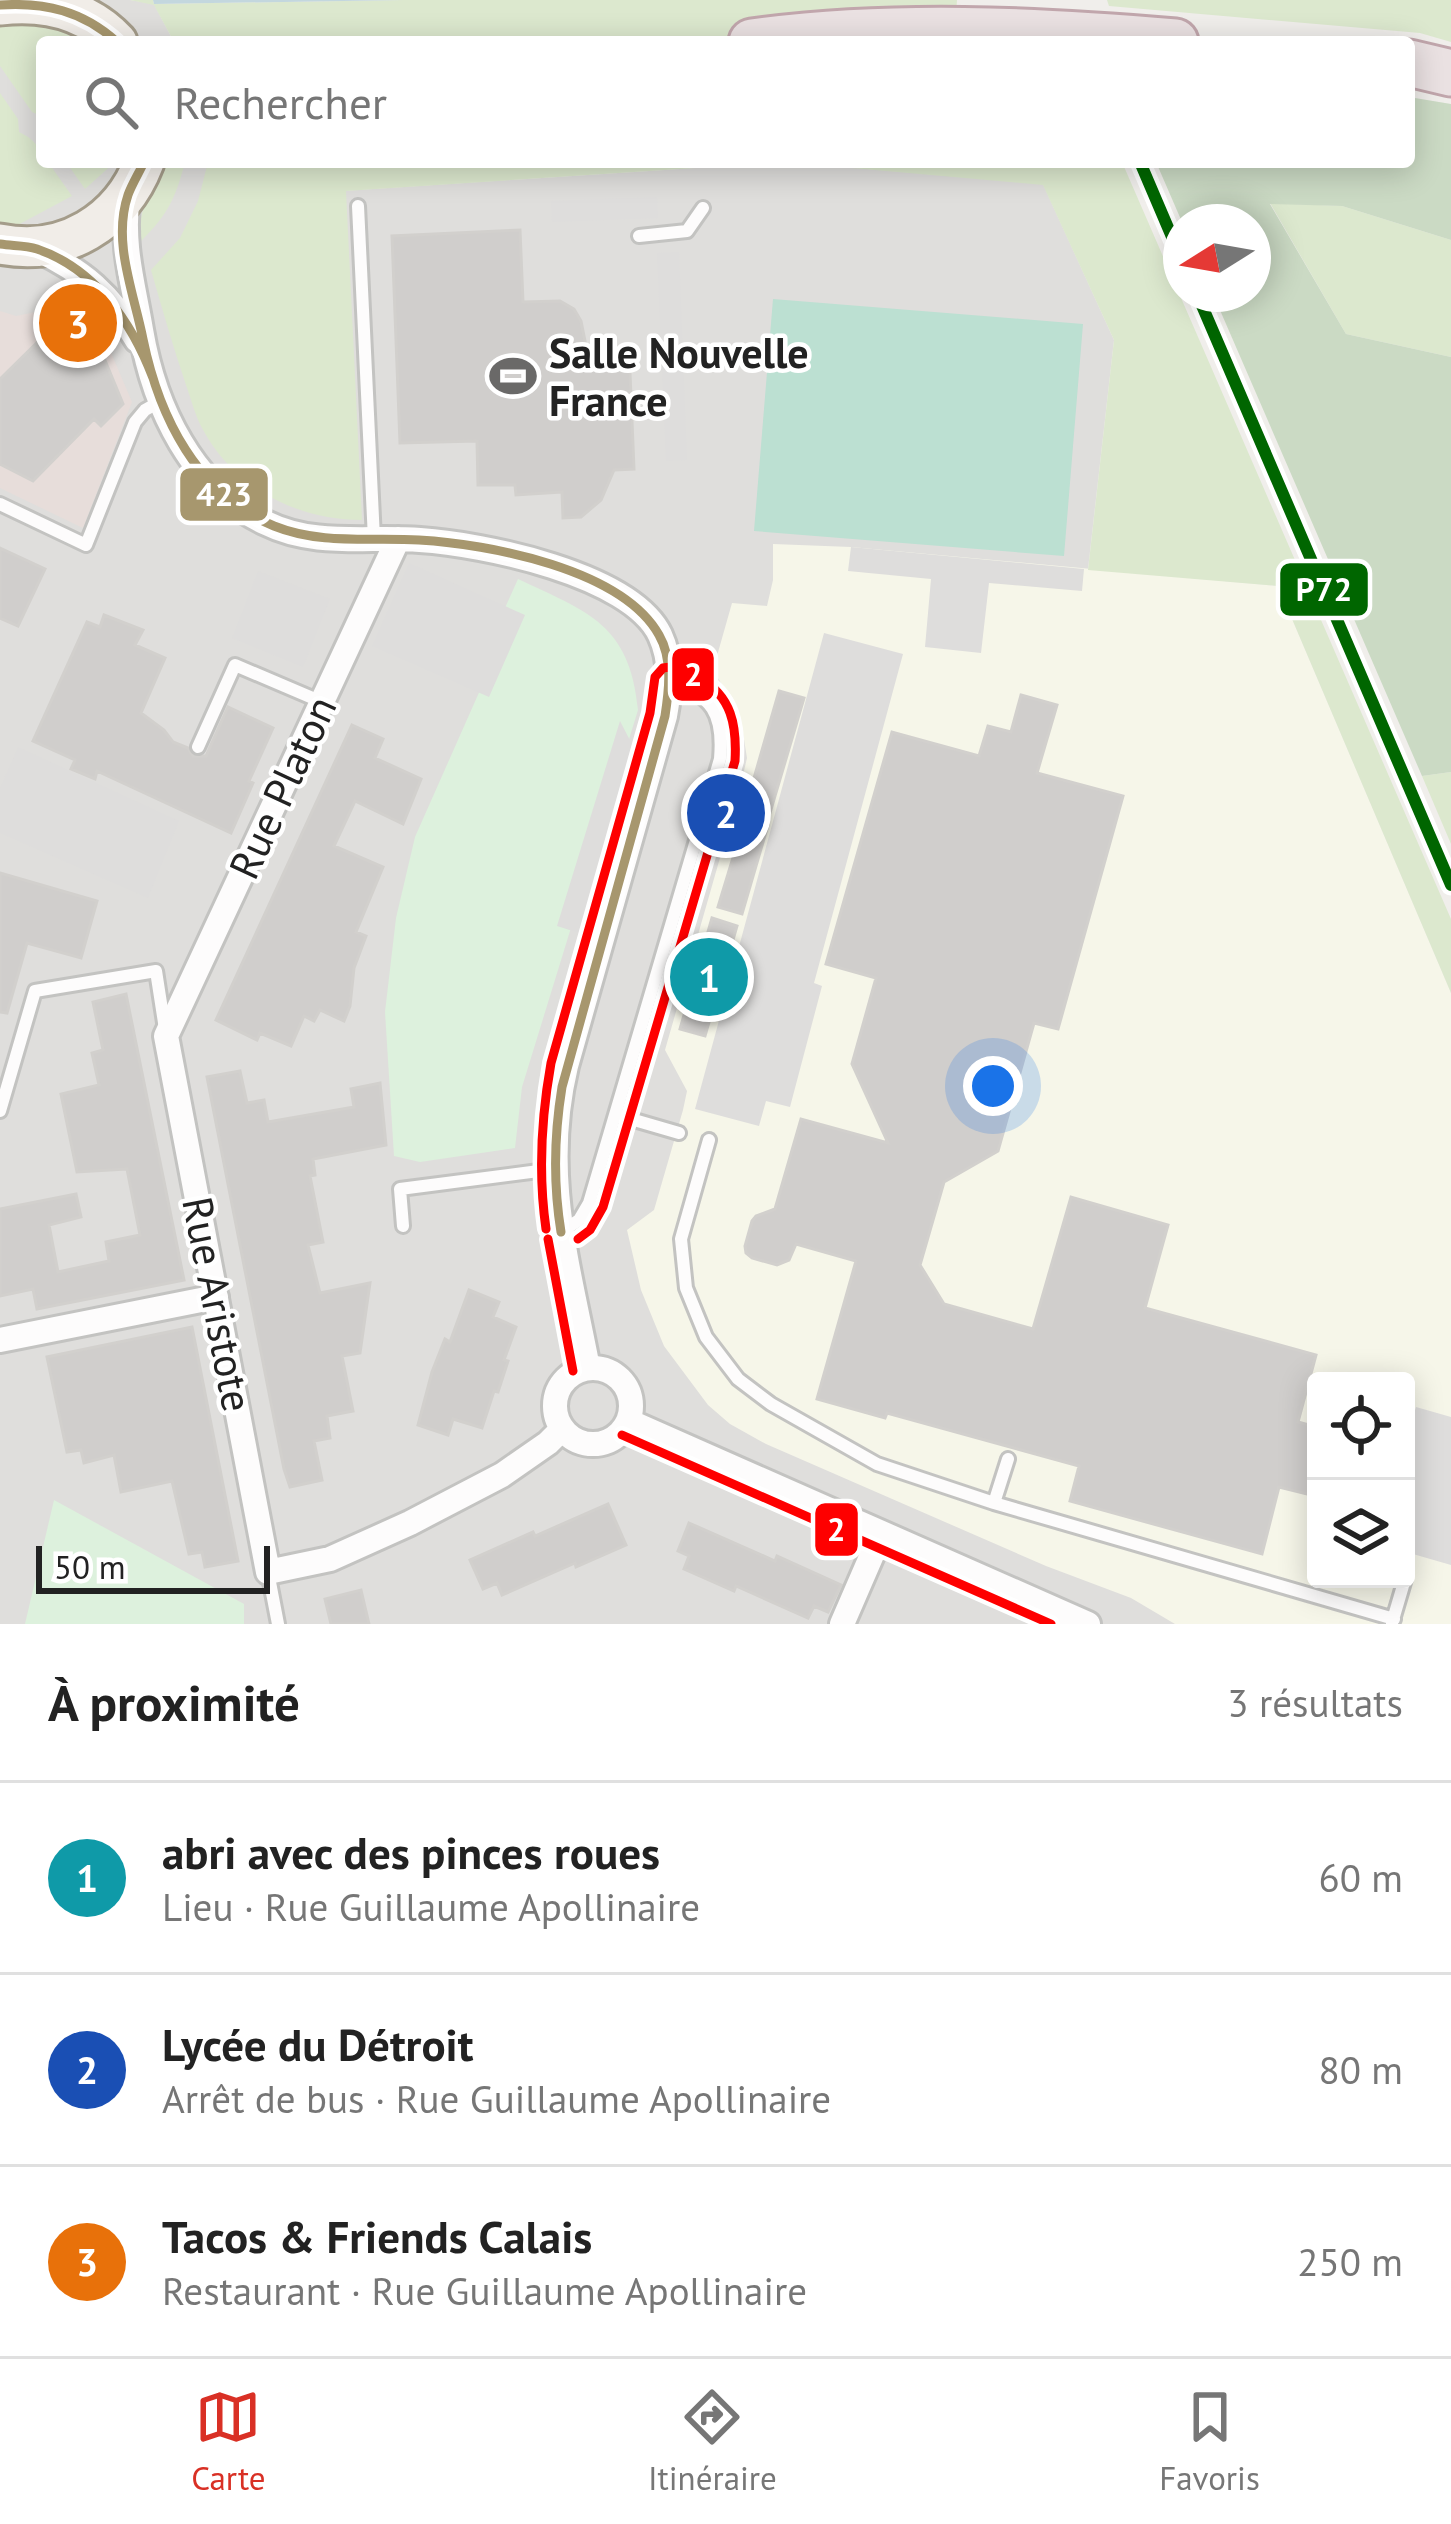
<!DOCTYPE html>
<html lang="fr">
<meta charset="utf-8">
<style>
body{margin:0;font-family:"PT Sans",sans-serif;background:#f6f6f6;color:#222}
.controls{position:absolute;right:36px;bottom:36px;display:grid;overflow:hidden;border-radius:12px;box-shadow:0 6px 30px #0003}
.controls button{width:108px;height:108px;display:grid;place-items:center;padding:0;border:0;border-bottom:3px solid #e0e0e0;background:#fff;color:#222;font:60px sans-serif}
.compass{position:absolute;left:1163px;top:204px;width:108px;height:108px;border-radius:50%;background:#fff;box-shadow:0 6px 30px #0003;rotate:259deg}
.scale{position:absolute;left:36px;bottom:30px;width:234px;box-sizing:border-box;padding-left:12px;border:6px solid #222;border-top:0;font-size:33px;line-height:42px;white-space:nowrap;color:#222;-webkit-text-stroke:9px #fff;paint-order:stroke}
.you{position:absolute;left:993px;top:1086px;width:42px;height:42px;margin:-30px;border:9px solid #fff;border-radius:50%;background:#1a73e8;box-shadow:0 0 0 18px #1a73e833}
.badge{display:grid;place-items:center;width:78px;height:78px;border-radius:50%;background:#d93025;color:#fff;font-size:39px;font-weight:700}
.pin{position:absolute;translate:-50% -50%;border:6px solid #fff;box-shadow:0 3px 12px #0006}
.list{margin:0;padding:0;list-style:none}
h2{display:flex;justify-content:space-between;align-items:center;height:156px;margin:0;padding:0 48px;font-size:51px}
h2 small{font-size:39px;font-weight:400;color:#767676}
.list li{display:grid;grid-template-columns:78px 1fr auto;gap:36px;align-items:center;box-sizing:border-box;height:192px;padding:0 48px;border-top:3px solid #e0e0e0}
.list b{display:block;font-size:45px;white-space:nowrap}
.list p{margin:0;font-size:39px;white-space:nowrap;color:#767676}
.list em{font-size:39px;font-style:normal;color:#767676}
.icon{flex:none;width:66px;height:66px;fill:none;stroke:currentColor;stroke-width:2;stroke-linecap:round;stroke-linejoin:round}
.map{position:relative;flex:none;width:1451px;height:1624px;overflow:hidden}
.search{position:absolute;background:#fff;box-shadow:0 6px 30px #0003;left:36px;right:36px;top:36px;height:132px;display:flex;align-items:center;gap:30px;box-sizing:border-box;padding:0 42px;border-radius:12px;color:#767676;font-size:45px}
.sheet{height:732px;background:#fff}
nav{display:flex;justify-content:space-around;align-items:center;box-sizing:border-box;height:168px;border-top:3px solid #e0e0e0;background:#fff;font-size:33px;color:#767676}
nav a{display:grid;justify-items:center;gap:6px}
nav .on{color:#d93025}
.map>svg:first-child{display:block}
</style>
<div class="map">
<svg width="1451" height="1624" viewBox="0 0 1451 1624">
<rect width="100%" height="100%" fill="#f0eeeb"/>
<path fill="#dfdedc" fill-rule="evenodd" d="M 0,0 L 130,0 L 154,4 L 174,42 L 42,42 L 42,162 L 237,162 L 251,197 L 785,162 L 1043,184 L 1114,340 L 1088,569 L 1451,993 L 1451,1624 L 0,1624 ZM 1316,1381 L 1406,1381 L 1406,1579 L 1316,1579 Z"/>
<path fill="#e7ddda" d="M 89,301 L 132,402 L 83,528 L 0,488 L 0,311 L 16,316 Z"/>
<path fill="#f6f6e9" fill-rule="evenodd" d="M 773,544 L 851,547 L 1278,586 L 1451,993 L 1451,1624 L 1175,1624 L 1131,1598 L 1046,1566 L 766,1444 L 730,1424 L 708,1405 L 664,1346 L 641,1290 L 627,1230 L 654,1210 L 683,1110 L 687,1091 L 665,1050 L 740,788 L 747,758 L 742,727 L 730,698 L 713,670 L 732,603 L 767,606 L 773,580 ZM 1316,1381 L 1406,1381 L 1406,1579 L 1316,1579 Z"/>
<path fill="#dce8ce" d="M 130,0 L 153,0 L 154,4 L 403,0 L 957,0 L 954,42 L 174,42 L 154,5 Z
M 1107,0 L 1451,0 L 1451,42 L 1420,33 L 1109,6 Z
M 34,22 L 67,27 L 97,42 L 42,42 L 42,122 L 41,116 L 32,112 L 0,66 L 0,25 Z
M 0,93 L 18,119 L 19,132 C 32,138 42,147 42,162 L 48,162 L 72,196 L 14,227 L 0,222 Z
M 66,162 L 115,162 L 85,189 Z
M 165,162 L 185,162 C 175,201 166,217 137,245 C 139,213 149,189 165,162 Z
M 208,162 L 1122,162 L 1451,919 L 1451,993 L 1278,586 L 1088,570 L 1114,340 L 1043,185 L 785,162 L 346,191 L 362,520 C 296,520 233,487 202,428 C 195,415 191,399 186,385 C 173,347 162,308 151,270 L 180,238 L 198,201 Z
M 1270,203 L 1342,206 L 1451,240 L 1451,357 L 1346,334 Z
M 1451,772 L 1451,844 L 1422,776 Z"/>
<path fill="#cbdac4" d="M 1409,97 L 1451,104 L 1451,240 L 1342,206 L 1270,204 L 1346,334 L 1451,357 L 1451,772 L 1422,776 L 1213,294 L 1253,294 L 1253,222 L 1182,222 L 1156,162 L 1409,162 Z"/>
<path fill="#ddf1dd" d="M 518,579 C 588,612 630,624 638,710 L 522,1087 L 515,1148 L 420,1162 L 394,1156 L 385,1012 L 396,918 L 415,837 L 485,679 L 500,619 Z
M 54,1500 L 244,1604 L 244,1624 L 25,1624 Z"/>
<path fill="#bce0d2" d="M 773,299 L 1083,324 L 1064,556 L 754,531 Z"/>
<path fill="#dedddc" d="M 657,197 L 658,218 L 552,222 L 551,201 Z
M 679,252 L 687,460 L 666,461 L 657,253 Z
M 851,547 L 1084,569 L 1082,591 L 989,583 L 981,653 L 925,647 L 931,579 L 848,571 Z
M 409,563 L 525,615 L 489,697 L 372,646 Z
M 258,571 L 330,599 L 303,667 L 232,638 Z
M 824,633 L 903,654 L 814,983 L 822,986 L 790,1107 L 766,1101 L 759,1126 L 695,1109 Z
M 620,721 L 635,750 L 579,933 L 557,926 Z
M 18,747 L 179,821 L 148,898 L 0,833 L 0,788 Z
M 1416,1407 L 1451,1417 L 1451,1565 L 1406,1552 L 1406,1441 Z"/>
<path fill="#c3d7de" d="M 153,0 L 403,0 L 154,4 Z"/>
<path fill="#d0cecc" stroke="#d2d0cd" stroke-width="3" d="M 520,230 L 523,302 L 560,301 L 574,309 L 581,321 L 587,351 L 629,349 L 634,469 L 614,470 L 601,500 L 581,517 L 563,518 L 562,492 L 516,495 L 515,485 L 478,485 L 477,441 L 400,443 L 392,236 Z
M 73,307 L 90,324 L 123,404 L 101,426 L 94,419 L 33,481 L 0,464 L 0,379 Z
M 0,548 L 45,569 L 18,626 L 0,618 Z
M 104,615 L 143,630 L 135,645 L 165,658 L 141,713 L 164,730 L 173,742 L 188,748 L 193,756 L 206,756 L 228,707 L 273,728 L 249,781 L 253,783 L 231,833 L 97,771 L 95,779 L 71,769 L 75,760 L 33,741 L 87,622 L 100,627 Z
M 779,691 L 804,698 L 770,813 L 746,806 Z
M 1021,695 L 1057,705 L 1037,773 L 1123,796 L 1058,1029 L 1034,1023 L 998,1151 L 944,1182 L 920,1265 L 944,1304 L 1033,1329 L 1071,1197 L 1168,1225 L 1145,1308 L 1316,1355 L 1298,1422 L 1316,1427 L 1316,1476 L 1311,1495 L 1279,1487 L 1262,1554 L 1070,1501 L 1079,1466 L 887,1413 L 885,1418 L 817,1399 L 856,1261 L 796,1244 L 789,1260 L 777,1265 L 752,1258 L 746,1253 L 745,1246 L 752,1221 L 756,1216 L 775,1209 L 801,1119 L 888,1143 L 852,1064 L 876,978 L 826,964 L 892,732 L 979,756 L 988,726 L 1011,732 Z
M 352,725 L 383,739 L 375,758 L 421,779 L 403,824 L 355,801 L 334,846 L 383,867 L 356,932 L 366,936 L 354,968 L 350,1006 L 344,1021 L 320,1010 L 314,1021 L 304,1016 L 291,1046 L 260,1033 L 257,1040 L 216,1020 Z
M 745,818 L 768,825 L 742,914 L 718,907 Z
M 0,873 L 97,901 L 81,958 L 27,943 L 7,1013 L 0,1012 Z
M 712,918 L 737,926 L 705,1036 L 680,1029 Z
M 126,994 L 184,1280 L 37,1309 L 33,1289 L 0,1296 L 0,1209 L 76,1194 L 81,1217 L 49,1225 L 58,1272 L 109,1261 L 106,1242 L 140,1235 L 127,1169 L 77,1172 L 61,1094 L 99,1085 L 92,1053 L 103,1050 L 93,1002 Z
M 240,1071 L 247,1103 L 264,1100 L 268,1122 L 354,1107 L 351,1089 L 380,1083 L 386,1145 L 313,1159 L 315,1175 L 310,1176 L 323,1242 L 308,1245 L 320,1293 L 370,1283 L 360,1353 L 342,1356 L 353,1411 L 327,1416 L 330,1438 L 314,1441 L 322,1480 L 290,1487 L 284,1469 L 207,1077 Z
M 469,1290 L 499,1302 L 493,1317 L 516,1327 L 504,1360 L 508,1361 L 498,1392 L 494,1391 L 482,1428 L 453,1419 L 448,1435 L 418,1425 L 432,1372 L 445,1339 L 450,1342 Z
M 192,1327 L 238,1561 L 205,1567 L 202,1552 L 189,1554 L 172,1481 L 121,1492 L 114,1455 L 84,1463 L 81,1450 L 67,1452 L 47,1357 Z
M 608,1504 L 626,1545 L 576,1567 L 575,1563 L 502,1595 L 497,1583 L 483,1589 L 470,1560 L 533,1532 L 535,1536 Z
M 689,1523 L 775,1561 L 777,1556 L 841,1585 L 828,1612 L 814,1606 L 808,1618 L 736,1586 L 734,1591 L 684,1569 L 689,1556 L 678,1551 Z
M 361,1590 L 369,1624 L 331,1624 L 325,1599 Z"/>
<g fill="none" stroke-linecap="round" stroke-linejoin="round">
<defs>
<path id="service" d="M 358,206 L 374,539
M 639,236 L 687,231 L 703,208
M 0,504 L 86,545 L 135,422 L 145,410 L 161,401
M 198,747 L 235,665 L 322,702
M 0,1111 L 35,991 L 156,971 L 165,1029
M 617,1115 L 679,1133
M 709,1140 L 681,1239 L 686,1288 L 706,1337 L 738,1379 L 771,1404 L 877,1464 L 994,1503 L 1394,1619
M 403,1226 L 400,1189 L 554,1169
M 561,1232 L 579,1220 L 589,1203 L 720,759 C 724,713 712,696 670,681
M 994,1503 L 1008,1459
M 268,1572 L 278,1624
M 1392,1623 L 1405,1579"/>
<path id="minor" d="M 128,194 C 121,245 133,282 141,330 C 154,407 192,488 266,523 C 314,547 368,536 420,540 C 482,544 631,574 660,635 C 672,661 670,689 665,716 L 566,1066 C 540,1174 568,1263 588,1368
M 36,249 C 83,271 111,295 137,340
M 398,539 L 166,1036 L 268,1572 L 330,1559 L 410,1523 L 502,1475 L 548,1443 L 562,1429
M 0,1340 L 216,1297
M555 1406a38 38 0 1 1 76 0a38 38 0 1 1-76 0Z
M 628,1421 L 1088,1624
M 842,1624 L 881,1534"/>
<path id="primary" d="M 0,5 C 44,0 86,9 117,42
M 0,244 C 64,257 121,222 144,162"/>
<path id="motorway" d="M 752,42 C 892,23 1035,30 1175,42
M 1409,63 L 1451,73"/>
</defs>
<use href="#service" stroke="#c3c3c1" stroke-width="18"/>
<use href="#minor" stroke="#c3c3c1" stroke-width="30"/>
<use href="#primary" stroke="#a49c8a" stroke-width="45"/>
<use href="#motorway" stroke="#c1a6ac" stroke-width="51"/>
<use href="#service" stroke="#fdfcfc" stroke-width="12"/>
<use href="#minor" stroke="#fdfcfc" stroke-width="24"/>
<use href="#primary" stroke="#f1ede8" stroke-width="39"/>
<use href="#motorway" stroke="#eae1e2" stroke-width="45"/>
<defs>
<path id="bus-1" d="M 0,5 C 45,2 83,11 117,42
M 144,162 C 139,173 132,184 128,195 C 112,242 134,293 143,339 C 159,417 197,494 274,526 C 321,545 371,537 419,540 C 489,544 622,569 659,635 C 673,659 669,690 665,716 L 562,1087 C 554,1136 553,1183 561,1232
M 0,244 C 12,246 25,245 37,249 C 96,269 132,323 153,378"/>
<path id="bus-2" d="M 546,1229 C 538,1173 541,1119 551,1063 L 650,713 L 655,677 L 663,668 C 676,665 687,671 699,678 C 732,696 737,726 735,761 L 603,1207 L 590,1230 L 578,1239
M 548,1239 L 573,1371
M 622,1435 L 1051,1624"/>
</defs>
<use href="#bus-1" stroke="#fff" stroke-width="18"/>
<use href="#bus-2" stroke="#fff" stroke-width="18"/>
<use href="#bus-1" stroke="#a7976e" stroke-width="9"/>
<use href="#bus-2" stroke="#fe0000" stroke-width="9"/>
<defs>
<path id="rail-1" d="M 1140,162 L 1181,258
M 1197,294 L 1451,885"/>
</defs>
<use href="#rail-1" stroke="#fff" stroke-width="21"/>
<use href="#rail-1" stroke="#060" stroke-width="12"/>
</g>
<defs>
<symbol id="stadium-bare" viewBox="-9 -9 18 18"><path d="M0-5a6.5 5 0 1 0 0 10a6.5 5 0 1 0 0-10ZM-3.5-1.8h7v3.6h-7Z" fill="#6a6968" stroke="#fff" stroke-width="2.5" paint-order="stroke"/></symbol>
</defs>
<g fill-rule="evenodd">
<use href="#stadium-bare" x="480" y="343" width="66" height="66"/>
</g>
<g text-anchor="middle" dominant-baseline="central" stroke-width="9" stroke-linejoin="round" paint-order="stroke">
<g font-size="42" font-weight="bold" fill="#222" stroke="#fff" text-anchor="start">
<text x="549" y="352">Salle Nouvelle<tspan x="549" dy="48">France</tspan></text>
</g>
<g font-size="42" fill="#222" stroke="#fff">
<text transform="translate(282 787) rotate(-65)">Rue Platon</text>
<text transform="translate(218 1304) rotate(79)">Rue Aristote</text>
</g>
</g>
<g stroke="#fff" stroke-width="4.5">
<rect x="178" y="466" width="92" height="57" rx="12" fill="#a7976e"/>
<rect x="1278" y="561" width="92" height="57" rx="12" fill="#060"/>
<rect x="670" y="646" width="46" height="57" rx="12" fill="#fe0000"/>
<rect x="813" y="1501" width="47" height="57" rx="12" fill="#fe0000"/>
</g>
<g font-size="33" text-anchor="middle" font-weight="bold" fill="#fff">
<text x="224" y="506">423</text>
<text x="1324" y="601">P72</text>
<text x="693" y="686">2</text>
<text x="836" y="1541">2</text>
</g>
</svg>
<div class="controls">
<button><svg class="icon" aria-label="locate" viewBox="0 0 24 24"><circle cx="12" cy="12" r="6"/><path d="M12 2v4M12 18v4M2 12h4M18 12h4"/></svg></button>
<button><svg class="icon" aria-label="layers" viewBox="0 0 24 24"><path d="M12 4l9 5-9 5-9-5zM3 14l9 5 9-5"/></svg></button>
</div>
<svg class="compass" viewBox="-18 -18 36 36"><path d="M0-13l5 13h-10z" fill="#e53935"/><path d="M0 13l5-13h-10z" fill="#767676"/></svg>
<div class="scale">50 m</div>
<div class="you"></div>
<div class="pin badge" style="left:709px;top:977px;background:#0f9aa8">1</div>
<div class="pin badge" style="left:726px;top:813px;background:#1a4fb4">2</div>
<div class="pin badge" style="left:78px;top:323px;background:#e8710a">3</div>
<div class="search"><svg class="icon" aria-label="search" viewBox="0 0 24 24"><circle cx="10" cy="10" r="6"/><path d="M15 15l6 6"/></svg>Rechercher</div>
</div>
<section class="sheet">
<h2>À proximité<small>3 résultats</small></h2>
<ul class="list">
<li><span class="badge" style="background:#0f9aa8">1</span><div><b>abri avec des pinces roues</b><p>Lieu · Rue Guillaume Apollinaire</p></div><em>60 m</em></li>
<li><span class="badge" style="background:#1a4fb4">2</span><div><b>Lycée du Détroit</b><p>Arrêt de bus · Rue Guillaume Apollinaire</p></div><em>80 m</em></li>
<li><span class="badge" style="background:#e8710a">3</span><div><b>Tacos &amp; Friends Calais</b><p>Restaurant · Rue Guillaume Apollinaire</p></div><em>250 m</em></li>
</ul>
</section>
<nav>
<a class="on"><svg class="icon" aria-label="map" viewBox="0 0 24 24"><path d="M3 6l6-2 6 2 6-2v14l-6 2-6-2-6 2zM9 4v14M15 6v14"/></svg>Carte</a>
<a><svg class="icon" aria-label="directions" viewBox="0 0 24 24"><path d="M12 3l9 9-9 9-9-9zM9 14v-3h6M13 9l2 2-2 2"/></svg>Itinéraire</a>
<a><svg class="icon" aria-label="saved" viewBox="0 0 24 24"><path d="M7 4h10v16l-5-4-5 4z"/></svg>Favoris</a>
</nav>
